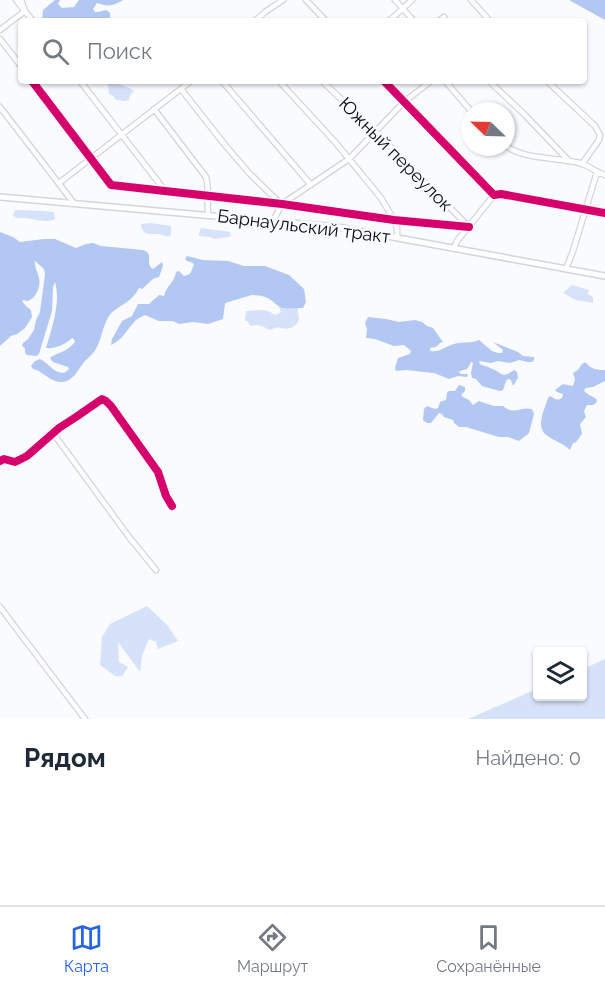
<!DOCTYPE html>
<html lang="ru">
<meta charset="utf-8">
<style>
body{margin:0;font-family:Raleway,sans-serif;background:#f6f6f7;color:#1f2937}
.controls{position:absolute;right:18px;bottom:18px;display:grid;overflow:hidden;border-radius:6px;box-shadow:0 2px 4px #0004}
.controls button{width:54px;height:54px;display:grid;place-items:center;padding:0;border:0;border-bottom:2px solid #e0e1e3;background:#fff;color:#1f2937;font:30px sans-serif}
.compass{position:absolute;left:461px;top:102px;width:54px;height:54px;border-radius:50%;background:#fff;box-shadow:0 2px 4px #0004;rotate:293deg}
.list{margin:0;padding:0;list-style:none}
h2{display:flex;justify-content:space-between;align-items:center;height:78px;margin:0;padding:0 24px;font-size:26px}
h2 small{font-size:20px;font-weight:400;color:#747a83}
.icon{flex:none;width:33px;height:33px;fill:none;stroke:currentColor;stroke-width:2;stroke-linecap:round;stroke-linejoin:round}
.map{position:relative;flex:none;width:605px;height:719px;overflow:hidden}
.search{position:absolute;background:#fff;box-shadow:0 2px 4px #0004;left:18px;right:18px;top:18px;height:66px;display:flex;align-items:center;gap:15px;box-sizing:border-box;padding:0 21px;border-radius:6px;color:#747a83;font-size:22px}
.sheet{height:186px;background:#fff}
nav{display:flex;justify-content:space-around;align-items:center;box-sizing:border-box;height:84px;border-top:2px solid #e0e1e3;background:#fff;font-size:16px;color:#747a83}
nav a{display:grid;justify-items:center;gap:3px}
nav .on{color:#2563eb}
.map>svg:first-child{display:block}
</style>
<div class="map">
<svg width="605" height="719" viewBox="0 0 605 719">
<rect width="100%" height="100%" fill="#f9fbfe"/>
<path fill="#d6e2fa" d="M 105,81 L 117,81 C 121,87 130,86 134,91 L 130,95 L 129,100 L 125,101 L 116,100 L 113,96 L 109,94 L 108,84 Z
M 15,210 L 44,211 L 54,212 L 55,219 C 43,224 35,218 23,218 C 14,217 21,220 13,216 Z
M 150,223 L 171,226 L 171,235 L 168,237 C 166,236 160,234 158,234 C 149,234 142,235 141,224 Z
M 201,228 C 211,230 220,230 230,232 L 231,235 L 229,237 L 214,239 L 211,237 L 199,236 L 199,234 Z
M 205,282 L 299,302 C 298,306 298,308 298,312 C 298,314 299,316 299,318 C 298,328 286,331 278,327 L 269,330 L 264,327 L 258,325 L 251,326 L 249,324 L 248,321 L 245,321 L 246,311 C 258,311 264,307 275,315 L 281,312 C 278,304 273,296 264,295 C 257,294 257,297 249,294 L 228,302 L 226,303 L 223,310 Z
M 572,285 L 589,290 L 588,294 L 593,297 L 593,303 L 576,300 L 563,293 Z
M 147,606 L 167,625 L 178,641 L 158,649 L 156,642 L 149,639 L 142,656 L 140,672 L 118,642 L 119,662 L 128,667 L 122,676 L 115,676 L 100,665 L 102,637 L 110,624 Z
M 605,659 L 605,719 L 468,719 L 537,689 L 538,696 L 582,696 L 583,669 Z"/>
<path fill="#b3c7f3" d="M 55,0 L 60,0 L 58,4 L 62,8 L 74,7 L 79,0 L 123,0 C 114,6 107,7 97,3 L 93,9 L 95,12 C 102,13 105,7 110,13 L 110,21 L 42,21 L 43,10 Z
M 569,0 L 605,0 L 605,20 Z
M 0,232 L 13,237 L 20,242 L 44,239 L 55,239 L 76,248 L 86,244 L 93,243 L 101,246 L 143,250 L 147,252 L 149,255 C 149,260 148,266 153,269 L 162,262 L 163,266 L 159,277 L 153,279 L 142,289 L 139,288 C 130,305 117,305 109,316 C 103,325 102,337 97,347 C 94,353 90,356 85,361 C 78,369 74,381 62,382 C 51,383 43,371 33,369 L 31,366 L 35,361 L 40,359 C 49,363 53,373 64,373 L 69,369 L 68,367 L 53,362 L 50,358 C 59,351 65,354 75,342 L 74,339 L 72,338 C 65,345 54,349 46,348 C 52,328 61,302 55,282 L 53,287 L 52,311 L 39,354 L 36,356 L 27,355 L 25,353 L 25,348 L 22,346 L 23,343 L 28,339 L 34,330 L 36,320 L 40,312 L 45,274 L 44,269 L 35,261 C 34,273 43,275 38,290 C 35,296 34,298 28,301 L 23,300 L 22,301 L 26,306 L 31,310 L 32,317 L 25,328 L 17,334 L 11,336 L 0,346 Z
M 187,256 L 203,260 L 228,261 L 244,266 L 265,266 L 289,275 L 304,289 L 306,302 L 303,308 C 298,308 287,309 283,308 C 277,306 275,303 271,300 C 266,296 257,295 252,295 L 225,303 L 223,319 L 208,324 L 193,322 L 179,324 L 173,321 L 159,321 L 145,315 C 143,316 137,319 136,320 C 128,328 122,341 111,345 L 112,339 L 122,321 L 132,316 L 138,304 L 149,304 L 159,295 L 164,296 C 167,284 174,284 176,272 L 179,271 L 184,276 L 190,274 L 194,265 L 193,263 L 187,261 L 185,259 Z
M 368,317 L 386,319 L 399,322 L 415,320 L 422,322 L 427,326 L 433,328 L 443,342 L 440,343 L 436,347 L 430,348 L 430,351 C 442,352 444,347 454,344 C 463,341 470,344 479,340 L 492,351 L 498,353 L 502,353 L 503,350 L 493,342 L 518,352 L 523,356 L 534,357 L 534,360 L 532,362 L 528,362 L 519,360 L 510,363 L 498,361 L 491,363 L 479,361 L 480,364 C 483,366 487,366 490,368 C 503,372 500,380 514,370 L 517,372 L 518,378 L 513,386 L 511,380 L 508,379 L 506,381 L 503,390 L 500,391 L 482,386 L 476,379 L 472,378 L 471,373 L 473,363 L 471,362 C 466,373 467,367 459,372 L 461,374 L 468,374 L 467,377 L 458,376 L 449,379 L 434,373 L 406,370 L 396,371 L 395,368 L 398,358 L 410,354 L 411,351 L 404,345 L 394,346 L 375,339 L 366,338 L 367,329 L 365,323 Z
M 585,362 C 591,369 596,370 605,370 L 605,381 L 593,387 L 586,388 L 584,390 C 587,396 593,395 597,400 L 596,403 L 593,405 L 587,405 L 584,411 L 586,417 L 580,424 L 582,434 L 576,442 L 573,443 L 570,450 C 564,444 557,442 549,437 C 534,429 544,411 548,398 L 550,396 C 555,399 557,401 562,398 L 563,394 L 557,392 L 555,390 L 563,384 L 573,386 L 575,379 L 573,373 L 578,370 L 582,364 Z
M 459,385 L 465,387 L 465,391 L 461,395 L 463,397 L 469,400 L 473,405 L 479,401 L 494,406 L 503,406 C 515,416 520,406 532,409 L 534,414 L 529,433 L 519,441 L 508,437 L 499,437 L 466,427 L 459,427 L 454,423 L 453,420 L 444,417 L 442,414 L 439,413 L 431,423 L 427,423 L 423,420 L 424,409 L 427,406 L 435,409 L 438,408 L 440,402 L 446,400 L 447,393 L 449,391 L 455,391 Z"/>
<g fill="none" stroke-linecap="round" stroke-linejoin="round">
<defs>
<path id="minor" d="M 16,0 L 33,21
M 306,0 L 326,21
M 395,0 L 414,21
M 471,0 L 490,21
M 255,21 L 265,12 L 283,0
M 389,21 L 412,0
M 439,21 L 444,17
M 0,30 L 25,11 L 21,0
M 0,39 L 21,66
M 32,81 L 111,185 L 282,204 L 394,220 L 469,227
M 80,81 L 166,192
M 222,81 L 311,185
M 279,81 L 336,143 L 381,198 L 394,220 L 397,228 L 397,237
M 322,81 L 376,132 L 469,227
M 384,81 L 494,195 L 501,194 L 605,213
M 445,81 L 471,111
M 489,81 L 524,114 L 569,161
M 547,81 L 595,126 L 600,135 L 599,140 L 582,164
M 181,89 L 225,145 L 250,174 L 281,204
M 0,107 L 73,202
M 154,109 L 206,177 C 209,187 207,203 208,215
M 506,146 C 526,160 556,157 580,163 C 590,166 595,172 605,175
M 59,183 L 191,81
M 273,221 L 282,204 L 349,159 L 404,102 L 431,81
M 454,248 L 457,241 L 494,195
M 566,269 L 573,251 L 597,172
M 53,433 L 129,537 L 156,570
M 0,461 L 4,459 L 15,462 L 27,456 L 59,428 L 76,417 L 102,399 L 106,401 L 111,406 L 158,472 L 166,496 L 172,506
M 0,607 L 85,719"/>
<path id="major" d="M 0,197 L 338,227 L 605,276"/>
</defs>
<use href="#minor" stroke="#d3d5d9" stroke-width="7"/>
<use href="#major" stroke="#d3d5d9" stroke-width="8"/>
<use href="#minor" stroke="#fefeff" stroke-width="4.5"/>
<use href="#major" stroke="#fefeff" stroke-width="5"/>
<defs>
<path id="cycleway" d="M 32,81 L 111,185 L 282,204 L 394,220 L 469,227
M 384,81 L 494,195 L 501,194 L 605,213
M 0,461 L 4,459 L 15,462 L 27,456 L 59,428 L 76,417 L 102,399 L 106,401 L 111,406 L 158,472 L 166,496 L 172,506"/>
</defs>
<use href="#cycleway" stroke="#f8faff" stroke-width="11"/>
<use href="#cycleway" stroke="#d6006c" stroke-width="8"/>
</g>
<g text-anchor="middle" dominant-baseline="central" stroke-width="6" stroke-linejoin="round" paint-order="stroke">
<g font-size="18" fill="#0b0d10" stroke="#f8faff">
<text transform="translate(396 154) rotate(45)">Южный переулок</text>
<text transform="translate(304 226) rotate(7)">Барнаульский тракт</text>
</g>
</g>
</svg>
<div class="controls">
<button><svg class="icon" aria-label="layers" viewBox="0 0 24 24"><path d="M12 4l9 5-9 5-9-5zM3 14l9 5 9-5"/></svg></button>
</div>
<svg class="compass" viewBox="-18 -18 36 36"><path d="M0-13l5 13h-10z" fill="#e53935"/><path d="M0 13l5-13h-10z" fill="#747a83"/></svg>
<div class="search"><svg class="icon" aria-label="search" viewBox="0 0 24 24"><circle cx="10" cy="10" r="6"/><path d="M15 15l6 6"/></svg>Поиск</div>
</div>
<section class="sheet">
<h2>Рядом<small>Найдено: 0</small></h2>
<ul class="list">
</ul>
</section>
<nav>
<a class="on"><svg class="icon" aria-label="map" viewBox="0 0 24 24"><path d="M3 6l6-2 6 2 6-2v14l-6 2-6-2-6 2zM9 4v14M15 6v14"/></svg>Карта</a>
<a><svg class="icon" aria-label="directions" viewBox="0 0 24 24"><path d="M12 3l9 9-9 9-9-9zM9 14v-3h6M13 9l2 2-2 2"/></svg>Маршрут</a>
<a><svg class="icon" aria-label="saved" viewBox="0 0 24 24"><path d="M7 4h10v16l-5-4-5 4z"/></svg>Сохранённые</a>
</nav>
